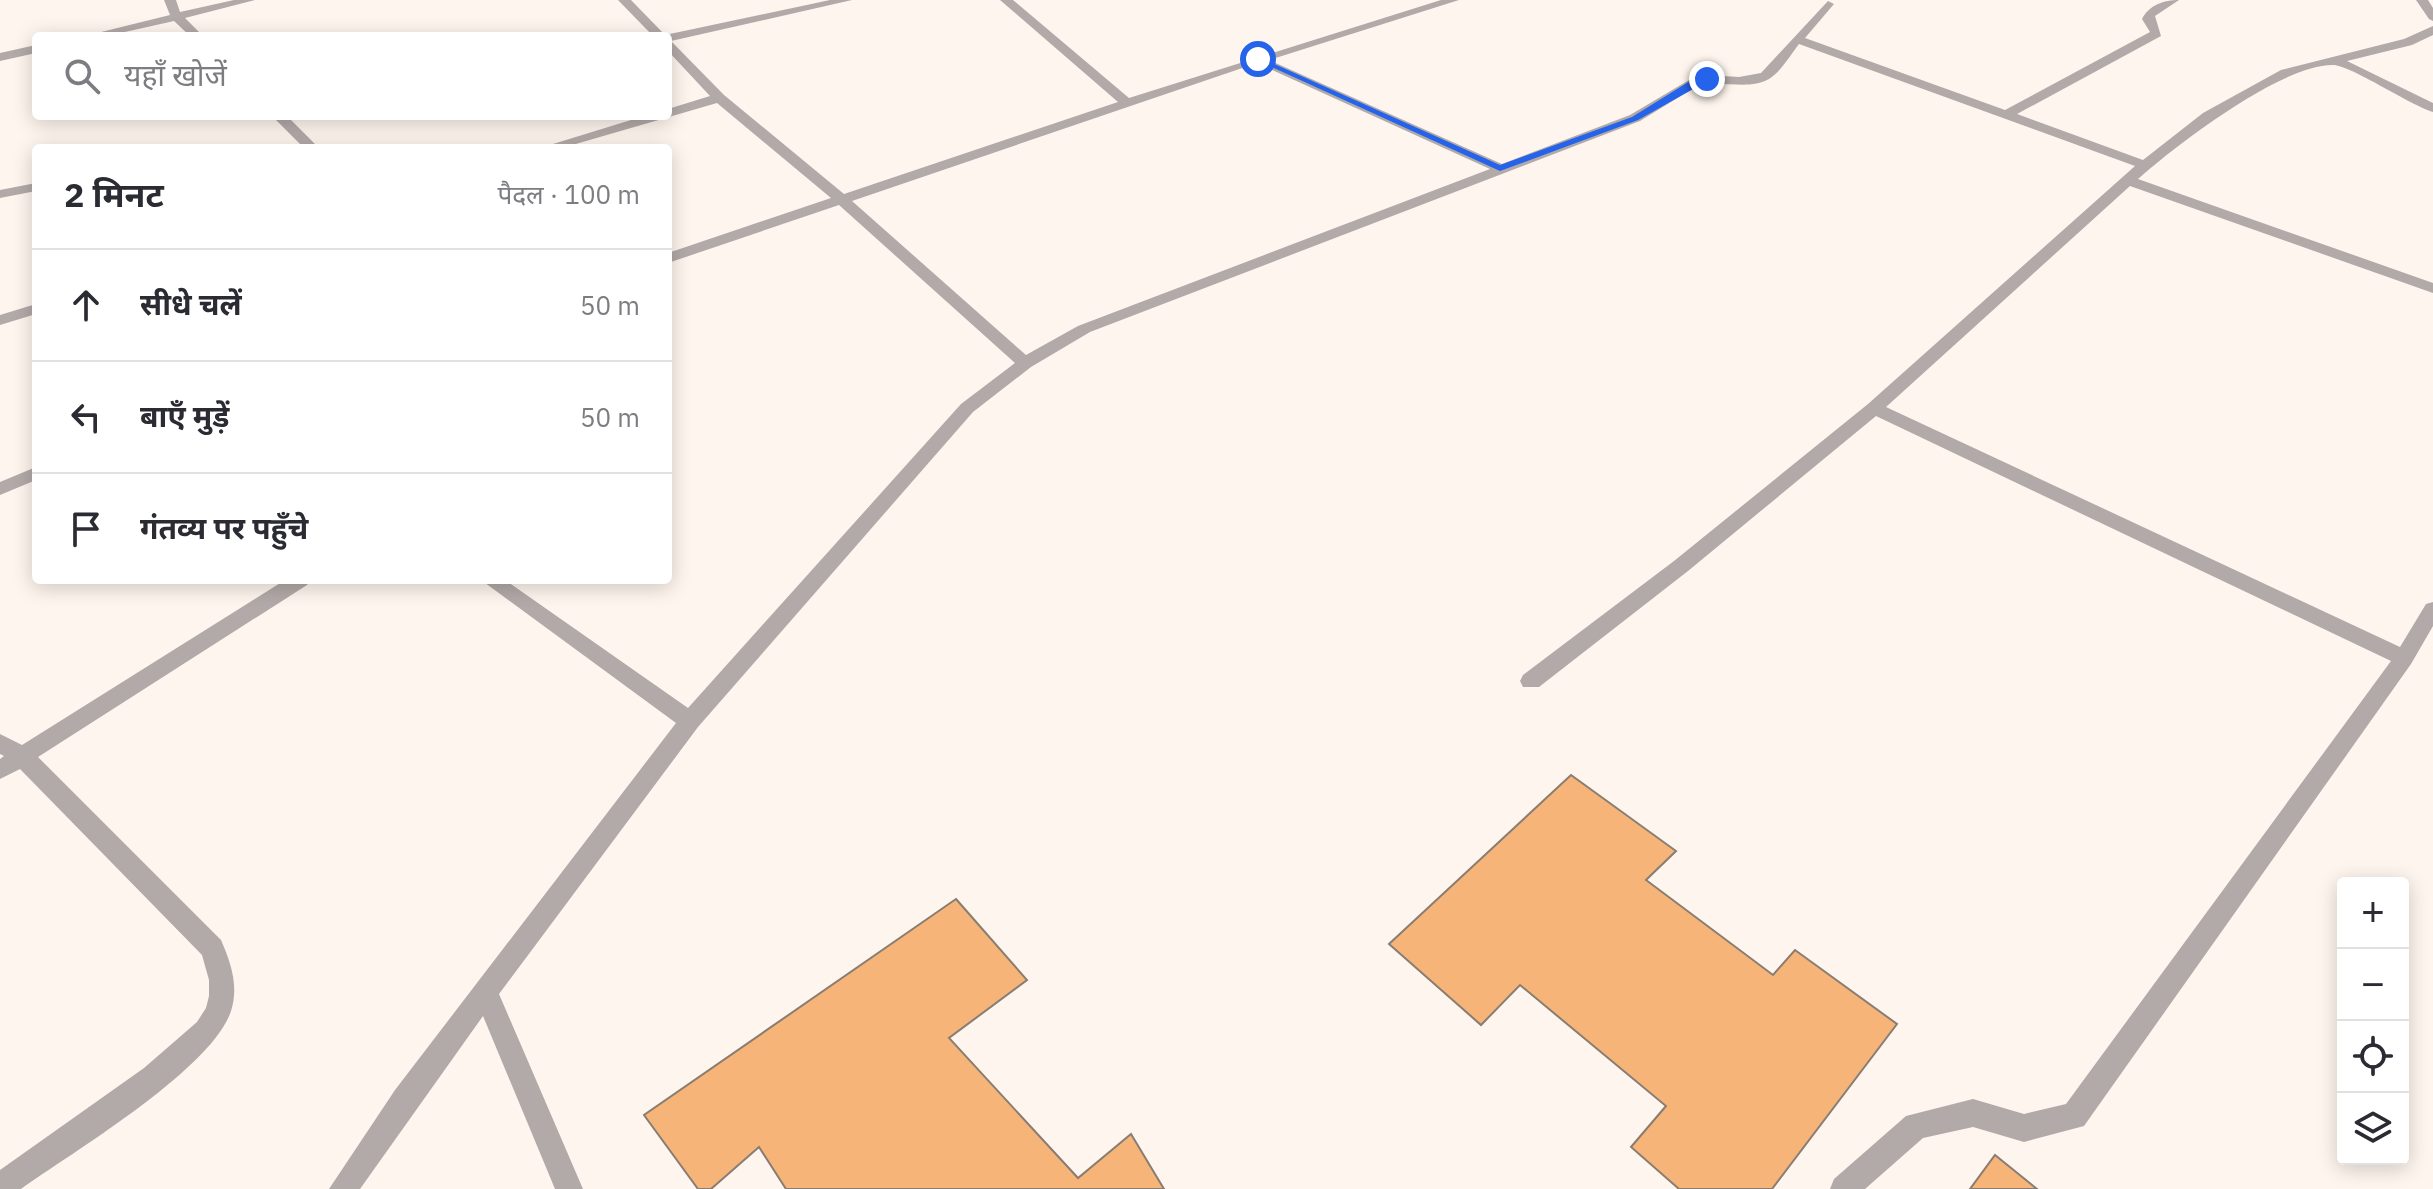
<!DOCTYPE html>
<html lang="hi">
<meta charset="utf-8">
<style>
body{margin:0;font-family:"IBM Plex Sans","Noto Sans Devanagari",sans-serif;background:#f2f2f3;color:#2b2b33}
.controls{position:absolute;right:24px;bottom:24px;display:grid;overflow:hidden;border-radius:8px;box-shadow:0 4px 20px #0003}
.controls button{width:72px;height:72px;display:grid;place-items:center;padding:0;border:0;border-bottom:2px solid #e1e1e2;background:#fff;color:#2b2b33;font:40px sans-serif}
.stop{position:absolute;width:24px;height:24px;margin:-18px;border:6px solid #2563eb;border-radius:50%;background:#fff}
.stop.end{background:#2563eb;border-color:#fff;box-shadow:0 2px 8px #0008}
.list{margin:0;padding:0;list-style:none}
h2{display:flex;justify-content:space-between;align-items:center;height:104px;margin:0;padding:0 32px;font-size:34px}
h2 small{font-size:26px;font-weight:400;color:#7c7c81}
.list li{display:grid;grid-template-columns:52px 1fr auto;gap:24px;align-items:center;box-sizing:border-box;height:112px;padding:0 32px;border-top:2px solid #e1e1e2}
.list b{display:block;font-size:30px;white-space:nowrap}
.list em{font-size:26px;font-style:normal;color:#7c7c81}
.icon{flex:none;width:44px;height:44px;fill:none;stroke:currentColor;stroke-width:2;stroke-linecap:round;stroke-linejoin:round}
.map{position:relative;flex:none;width:2433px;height:1189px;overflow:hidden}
.search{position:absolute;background:#fff;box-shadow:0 4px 20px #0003;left:32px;top:32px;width:640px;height:88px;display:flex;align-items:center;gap:20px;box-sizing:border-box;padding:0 28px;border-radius:8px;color:#7c7c81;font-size:30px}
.panel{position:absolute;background:#fff;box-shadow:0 4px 20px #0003;left:32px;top:144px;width:640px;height:440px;border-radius:8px}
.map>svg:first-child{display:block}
</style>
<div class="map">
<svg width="2433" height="1189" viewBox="0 0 2433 1189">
<rect width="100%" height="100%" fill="#fef5ee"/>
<path fill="#f7b478" stroke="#897d72" stroke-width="2" d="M 1571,775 L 1676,851 L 1646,880 L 1773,975 L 1795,950 L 1897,1024 L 1772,1189 L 1679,1189 L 1631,1147 L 1666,1106 L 1520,985 L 1481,1025 L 1389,944 Z
M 956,899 L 1027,980 L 949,1038 L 1078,1178 L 1131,1134 L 1164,1189 L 786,1189 L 759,1147 L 711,1189 L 698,1189 L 644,1115 Z
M 1995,1155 L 2037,1189 L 1970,1189 Z"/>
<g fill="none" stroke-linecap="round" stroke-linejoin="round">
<path fill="#b2aaa8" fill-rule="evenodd" d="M 164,0 L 176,0 L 180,12 L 234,0 L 255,0 L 185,18 L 203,36 L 190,36 L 174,21 L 107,36 L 85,36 L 170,15 Z
M 618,0 L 631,0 L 665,35 L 830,0 L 852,0 L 671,41 L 724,95 L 844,194 L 1118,102 L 1000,0 L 1013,0 L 1129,98 L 1441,0 L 1459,0 L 1269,60 L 1502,164 L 1630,115 L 1689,80 L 1707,75 L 1739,77 L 1761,73 L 1828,1 L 1834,4 L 1805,38 L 2005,110 L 2150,32 L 2142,19 C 2149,5 2164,0 2179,0 L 2155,16 L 2161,36 L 2017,114 L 2143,160 L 2203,113 L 2281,70 L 2404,39 L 2433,26 L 2433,35 L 2412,45 L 2347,61 L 2433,103 L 2433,112 C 2410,105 2350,65 2333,65 C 2282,64 2176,145 2138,179 L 2433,283 L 2433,293 L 2130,186 L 1886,407 L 2400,647 L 2426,604 L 2433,602 L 2433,626 L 2411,664 L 2084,1126 L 2024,1142 L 1973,1127 L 1923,1138 L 1865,1189 L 1830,1189 L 1834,1179 L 1906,1116 L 1973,1099 L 2024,1114 L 2066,1104 L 2391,661 L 1876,416 L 1688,571 L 1539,687 L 1523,687 L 1520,681 L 1523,675 L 1674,561 L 1868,404 L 2135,166 L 1799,44 C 1791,54 1780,73 1769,79 C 1748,91 1720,79 1697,86 L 1640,121 L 1090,332 L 1031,367 L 973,412 L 698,727 L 499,994 L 583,1189 L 555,1189 L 483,1016 L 360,1189 L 329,1189 L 395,1090 L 676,723 L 481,580 L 505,580 L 688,708 L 961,404 L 1015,363 L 839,205 L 668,263 L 668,253 L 831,198 L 717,103 L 562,148 L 540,148 L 644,116 L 668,116 L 668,109 L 710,96 L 668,51 L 668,36 L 653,36 ZM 1257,63 L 1490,169 L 1078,326 L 1026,355 L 852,201 Z
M 2416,0 L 2428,0 L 2433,8 L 2433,21 L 2429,19 Z
M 36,45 L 36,53 L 0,61 L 0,53 Z
M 272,116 L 287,116 L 319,148 L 304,148 Z
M 36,183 L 36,191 L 0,198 L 0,190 Z
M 36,304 L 36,314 L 0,325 L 0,315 Z
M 36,467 L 36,480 L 0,495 L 0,482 Z
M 285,580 L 310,580 L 307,585 L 38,757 L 221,940 C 231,963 239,986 231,1011 C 212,1069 73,1152 21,1189 L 0,1189 L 0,1170 L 144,1068 L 197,1022 L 206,1008 L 209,996 L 209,980 L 202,955 L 20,769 L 0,779 L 0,759 L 4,756 L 0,754 L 0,734 L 22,745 Z"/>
</g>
<path fill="#2563eb" d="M 1261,58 L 1500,165 L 1632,117 L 1690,81 L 1707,76 L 1711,79 L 1638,120 L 1500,171 L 1254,59 Z"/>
</svg>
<div class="controls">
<button>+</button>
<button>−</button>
<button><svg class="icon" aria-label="locate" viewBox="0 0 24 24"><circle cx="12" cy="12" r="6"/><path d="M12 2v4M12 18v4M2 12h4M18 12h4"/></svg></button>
<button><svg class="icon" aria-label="layers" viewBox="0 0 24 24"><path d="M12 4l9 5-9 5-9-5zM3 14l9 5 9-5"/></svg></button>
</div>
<div class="stop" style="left:1258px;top:59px"></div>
<div class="stop end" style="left:1707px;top:79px"></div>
<div class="search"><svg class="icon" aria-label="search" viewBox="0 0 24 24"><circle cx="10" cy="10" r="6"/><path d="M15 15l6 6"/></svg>यहाँ खोजें</div>
<section class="panel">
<h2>2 मिनट<small>पैदल · 100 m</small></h2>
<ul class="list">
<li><svg class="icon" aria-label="ahead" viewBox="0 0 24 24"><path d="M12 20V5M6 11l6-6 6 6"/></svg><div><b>सीधे चलें</b></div><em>50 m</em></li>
<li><svg class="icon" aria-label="left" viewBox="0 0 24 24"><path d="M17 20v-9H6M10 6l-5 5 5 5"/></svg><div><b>बाएँ मुड़ें</b></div><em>50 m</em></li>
<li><svg class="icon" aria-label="arrive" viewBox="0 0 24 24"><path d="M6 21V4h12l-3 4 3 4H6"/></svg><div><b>गंतव्य पर पहुँचे</b></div></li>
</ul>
</section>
</div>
